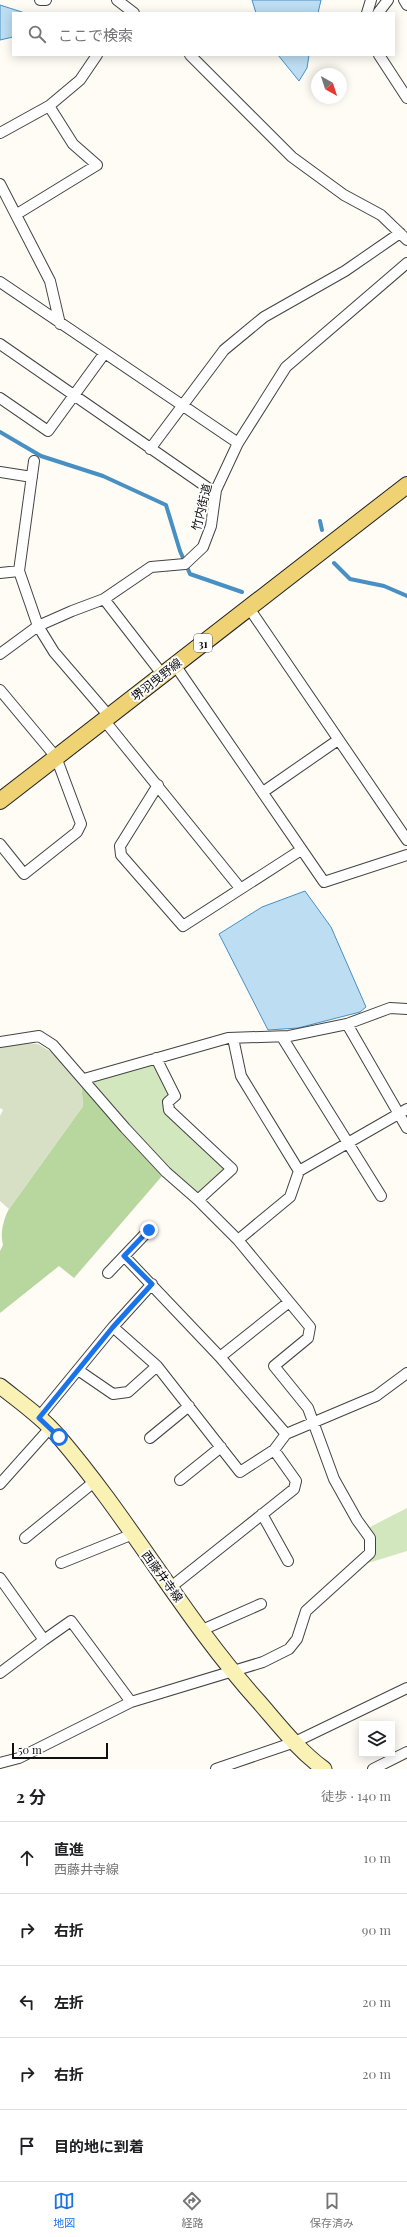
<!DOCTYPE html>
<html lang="ja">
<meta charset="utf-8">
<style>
body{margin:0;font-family:"Playfair Display","Noto Sans JP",serif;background:#f2f2f2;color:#202124}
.controls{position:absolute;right:12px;bottom:12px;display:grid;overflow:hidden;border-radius:0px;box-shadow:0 2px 10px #0003}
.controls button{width:36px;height:36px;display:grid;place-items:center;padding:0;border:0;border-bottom:1px solid #e0e0e0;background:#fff;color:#202124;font:20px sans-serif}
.compass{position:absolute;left:311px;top:68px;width:36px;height:36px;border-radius:50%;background:#fff;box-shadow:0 2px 10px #0003;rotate:141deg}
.scale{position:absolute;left:12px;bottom:10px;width:96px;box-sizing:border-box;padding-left:4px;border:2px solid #101010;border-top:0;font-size:11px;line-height:14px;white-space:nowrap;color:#101010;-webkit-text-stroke:3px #fff;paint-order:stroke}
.stop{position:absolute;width:12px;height:12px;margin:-9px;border:3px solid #1a73e8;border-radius:50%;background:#fff}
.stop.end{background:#1a73e8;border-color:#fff;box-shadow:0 1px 4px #0008}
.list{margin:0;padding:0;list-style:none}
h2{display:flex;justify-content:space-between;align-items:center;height:52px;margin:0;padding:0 16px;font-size:17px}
h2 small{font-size:13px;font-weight:400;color:#757577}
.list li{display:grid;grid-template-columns:26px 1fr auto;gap:12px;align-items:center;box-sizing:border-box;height:72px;padding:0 16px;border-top:1px solid #e0e0e0}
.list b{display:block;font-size:15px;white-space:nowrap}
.list p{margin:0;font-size:13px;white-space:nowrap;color:#757577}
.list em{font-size:13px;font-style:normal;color:#757577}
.icon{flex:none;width:22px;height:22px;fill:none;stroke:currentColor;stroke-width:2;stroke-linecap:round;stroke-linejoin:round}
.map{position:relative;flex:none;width:407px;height:1769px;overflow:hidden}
.search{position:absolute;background:#fff;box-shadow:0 2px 10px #0003;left:12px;right:12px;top:12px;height:44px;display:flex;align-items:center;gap:10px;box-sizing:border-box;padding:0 14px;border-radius:0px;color:#757577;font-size:15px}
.sheet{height:412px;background:#fff}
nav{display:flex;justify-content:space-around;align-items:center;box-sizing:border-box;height:56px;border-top:1px solid #e0e0e0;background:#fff;font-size:11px;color:#757577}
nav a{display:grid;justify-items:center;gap:2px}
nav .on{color:#1a73e8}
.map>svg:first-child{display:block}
</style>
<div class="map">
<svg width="407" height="1769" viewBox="0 0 407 1769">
<rect width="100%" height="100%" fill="#fefcf4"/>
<path fill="#d3e7bf" d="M 154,1063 L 170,1095 L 164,1100 L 226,1169 L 198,1195 L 166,1167 L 91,1081 Z
M 407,1508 L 407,1551 L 365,1564 L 368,1528 Z"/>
<path fill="#b7d79f" d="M 81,1082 L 118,1129 L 162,1176 L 74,1278 L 59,1266 L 0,1313 L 0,1251 L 3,1245 C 0,1234 3,1220 9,1209 L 83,1106 Z"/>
<path fill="#d7e0c5" d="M 23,1043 L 38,1044 L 51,1052 L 81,1082 L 83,1106 L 9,1209 L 0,1201 L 0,1116 L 3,1110 L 0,1108 L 0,1048 Z"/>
<path fill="#bcddf2" stroke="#4890c4" d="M 252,0 L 321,0 L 318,13 L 256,13 Z
M 0,5 L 25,13 L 13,13 L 13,37 L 0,40 Z
M 278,55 L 309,55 L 307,68 L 299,81 Z
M 305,891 L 331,927 L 366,1007 L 360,1012 L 298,1028 L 268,1030 L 219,934 L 262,907 Z"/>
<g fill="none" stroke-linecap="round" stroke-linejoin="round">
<path stroke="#4890c4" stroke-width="4" d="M 0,432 L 41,456 L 103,476 L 166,505 L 180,551 L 190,574 L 242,592
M 320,521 L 322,530
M 334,563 L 350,579 L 384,586 L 407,596"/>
<defs>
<path id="street" d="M 40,0 L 46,0
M 117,0 L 134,13
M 404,0 L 407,5
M 367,13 L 371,0
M 378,13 L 388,0
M 190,55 L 292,157 L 344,195 L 381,215 L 407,240
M 379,55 L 407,98
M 0,133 L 49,106 L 80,80 L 97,55
M 0,184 L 50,281 L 60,324
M 17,214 L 97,165 L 73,144 L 49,106
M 0,282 L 238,443
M 0,344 L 208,488 L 216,490
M 0,398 L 48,431 L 104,354
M 150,449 L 224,350 L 264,317 L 345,271 L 400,233
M 0,472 L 32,477
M 19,571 L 34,461
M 0,573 L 19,571 L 38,626 L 54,652 L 109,716
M 104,599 L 162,674
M 249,608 L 407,840
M 0,654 L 38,626 L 72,611 L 104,599 L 151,567 L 185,564 L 203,547 L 211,526 L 216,490 L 238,443 L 286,367 L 407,263
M 175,665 L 324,882 L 407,855
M 0,690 L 56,757 L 81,824 L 77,832 L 24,874 L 0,844
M 104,720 L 240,888
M 158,785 L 120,846 L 121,855 L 183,926 L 301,850
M 263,792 L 338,740
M 347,1024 L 407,1128
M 282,1037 L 381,1196
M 233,1038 L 241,1076 L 299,1171 L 290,1197 L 238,1240
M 0,1042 L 39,1036 L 53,1045 L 125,1128 L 166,1172 L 198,1200 L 238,1240 L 310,1327 L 308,1338 L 274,1366 L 308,1408 L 334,1479 L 357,1520 L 370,1538 L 370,1553 L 306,1611 L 297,1639 L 289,1649 L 263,1662 L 131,1702 L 71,1621 L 44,1640 L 0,1578
M 156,1058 L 175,1096 L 168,1102 L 169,1110 L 232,1169 L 198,1200
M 84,1079 L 228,1038 L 289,1036 L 347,1024 L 390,1008 L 407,1009
M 299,1171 L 407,1109
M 124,1256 L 220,1357 L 286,1434
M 108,1273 L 149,1230
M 113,1327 L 157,1366 L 240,1472 L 274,1450 L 286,1434 L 376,1396 L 407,1373
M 220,1357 L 289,1302
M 78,1370 L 113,1394 L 128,1392 L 157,1366
M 39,1417 L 113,1327 L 152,1284
M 150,1438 L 189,1406
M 180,1480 L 221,1447
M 0,1484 L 50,1428
M 262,1514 L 288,1561
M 25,1538 L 94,1482
M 61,1563 L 133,1534
M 171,1587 L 294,1489 L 296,1481 L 274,1450
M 202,1630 L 261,1604
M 0,1673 L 44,1640
M 0,1763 L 19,1758 L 131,1702
M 216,1769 L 295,1742 L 407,1688
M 373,1769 L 407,1752"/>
<path id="secondary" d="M 0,1386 C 20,1402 42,1417 59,1437 C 131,1521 185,1620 259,1702 C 279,1725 299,1751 324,1769"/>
<path id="primary" d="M 0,801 L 407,485"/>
</defs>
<use href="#street" stroke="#434343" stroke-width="12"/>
<use href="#secondary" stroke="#323232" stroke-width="17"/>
<use href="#primary" stroke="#212121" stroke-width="18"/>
<use href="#street" stroke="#fff" stroke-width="10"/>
<use href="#secondary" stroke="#f9f2b4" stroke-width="15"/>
<use href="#primary" stroke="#eed273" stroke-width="16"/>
</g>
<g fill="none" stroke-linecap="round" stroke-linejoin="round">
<path stroke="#1a73e8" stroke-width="5" d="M 59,1437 L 39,1418 L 113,1327 L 152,1284 L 124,1256 L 149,1230"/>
</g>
<g text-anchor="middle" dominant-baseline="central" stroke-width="4" stroke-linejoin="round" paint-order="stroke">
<rect fill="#fff" stroke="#585858" stroke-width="1" x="194" y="634" width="18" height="18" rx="3"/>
<g font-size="11" font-weight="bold" fill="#101010">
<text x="203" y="643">31</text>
</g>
<g font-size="12" fill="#101010" stroke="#fff">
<text transform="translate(201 507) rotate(-76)">竹内街道</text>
<text transform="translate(156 679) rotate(-38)">堺羽曳野線</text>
<text transform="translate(163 1576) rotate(54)">西藤井寺線</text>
</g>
</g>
</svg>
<div class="controls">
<button><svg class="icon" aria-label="layers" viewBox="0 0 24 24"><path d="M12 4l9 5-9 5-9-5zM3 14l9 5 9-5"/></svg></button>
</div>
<svg class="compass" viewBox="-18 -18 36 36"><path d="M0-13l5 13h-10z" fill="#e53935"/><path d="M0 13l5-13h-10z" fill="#757577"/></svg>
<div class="scale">50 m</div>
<div class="stop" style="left:59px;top:1437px"></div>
<div class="stop end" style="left:149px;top:1230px"></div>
<div class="search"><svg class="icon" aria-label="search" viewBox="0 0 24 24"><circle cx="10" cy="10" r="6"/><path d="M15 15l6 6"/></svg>ここで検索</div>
</div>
<section class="sheet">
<h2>2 分<small>徒歩 · 140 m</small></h2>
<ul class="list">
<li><svg class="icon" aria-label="ahead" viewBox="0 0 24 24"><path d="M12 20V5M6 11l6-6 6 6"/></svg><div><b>直進</b><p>西藤井寺線</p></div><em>10 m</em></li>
<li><svg class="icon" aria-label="right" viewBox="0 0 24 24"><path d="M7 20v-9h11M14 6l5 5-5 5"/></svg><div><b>右折</b></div><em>90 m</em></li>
<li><svg class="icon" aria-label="left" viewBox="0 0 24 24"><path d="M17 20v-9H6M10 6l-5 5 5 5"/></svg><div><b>左折</b></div><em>20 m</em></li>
<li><svg class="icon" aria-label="right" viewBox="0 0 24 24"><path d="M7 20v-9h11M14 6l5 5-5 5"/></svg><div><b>右折</b></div><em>20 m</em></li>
<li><svg class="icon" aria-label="arrive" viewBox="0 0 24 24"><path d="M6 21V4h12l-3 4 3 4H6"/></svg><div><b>目的地に到着</b></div></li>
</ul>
</section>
<nav>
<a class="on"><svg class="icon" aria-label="map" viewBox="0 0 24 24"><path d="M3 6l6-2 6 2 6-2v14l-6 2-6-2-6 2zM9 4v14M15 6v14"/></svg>地図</a>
<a><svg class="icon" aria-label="directions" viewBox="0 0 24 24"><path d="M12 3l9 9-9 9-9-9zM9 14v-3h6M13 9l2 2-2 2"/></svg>経路</a>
<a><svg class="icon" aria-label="saved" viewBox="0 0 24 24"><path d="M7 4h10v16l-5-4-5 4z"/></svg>保存済み</a>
</nav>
